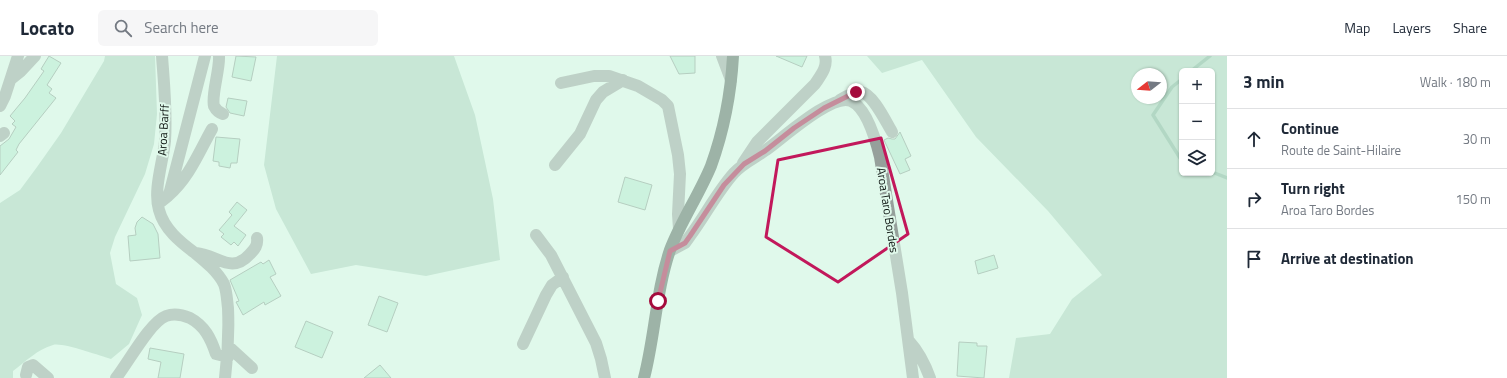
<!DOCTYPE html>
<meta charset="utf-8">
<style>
body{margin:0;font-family:"Titillium Web",sans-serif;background:#f6f6f7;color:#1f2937}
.controls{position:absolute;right:12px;top:12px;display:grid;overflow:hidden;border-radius:6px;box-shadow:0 1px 3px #0004}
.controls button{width:36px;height:36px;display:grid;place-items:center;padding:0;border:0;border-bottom:1px solid #e0e1e3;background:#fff;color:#1f2937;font:20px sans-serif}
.compass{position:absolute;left:1131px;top:12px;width:36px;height:36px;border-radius:50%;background:#fff;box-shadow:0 1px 3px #0004;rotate:253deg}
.stop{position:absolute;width:12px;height:12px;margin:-9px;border:3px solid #a50b3d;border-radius:50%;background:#fff}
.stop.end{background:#a50b3d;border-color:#fff;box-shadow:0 1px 4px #0008}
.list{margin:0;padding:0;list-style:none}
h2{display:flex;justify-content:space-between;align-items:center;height:52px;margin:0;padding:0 16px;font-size:17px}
h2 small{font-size:13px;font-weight:400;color:#747a83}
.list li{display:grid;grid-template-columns:26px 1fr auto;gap:12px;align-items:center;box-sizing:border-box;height:60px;padding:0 16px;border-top:1px solid #e0e1e3}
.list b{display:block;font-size:15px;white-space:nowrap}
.list p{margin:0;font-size:13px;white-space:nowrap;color:#747a83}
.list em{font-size:13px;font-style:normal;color:#747a83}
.icon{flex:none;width:22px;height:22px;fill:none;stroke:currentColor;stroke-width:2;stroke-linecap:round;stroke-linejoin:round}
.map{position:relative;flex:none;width:1227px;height:322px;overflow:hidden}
header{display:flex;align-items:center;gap:24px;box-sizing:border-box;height:56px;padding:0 20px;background:#fff;border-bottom:1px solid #e0e1e3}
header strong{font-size:19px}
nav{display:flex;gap:22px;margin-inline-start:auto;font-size:14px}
.search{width:280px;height:36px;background:#f6f6f7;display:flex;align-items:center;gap:10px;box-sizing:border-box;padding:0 14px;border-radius:6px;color:#747a83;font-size:15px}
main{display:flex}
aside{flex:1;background:#fff}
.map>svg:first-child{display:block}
</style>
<header>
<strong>Locato</strong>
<div class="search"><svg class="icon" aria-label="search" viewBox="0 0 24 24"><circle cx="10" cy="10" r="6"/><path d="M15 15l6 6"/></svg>Search here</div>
<nav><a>Map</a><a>Layers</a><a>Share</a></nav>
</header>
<main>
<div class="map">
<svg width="1227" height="322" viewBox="0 0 1227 322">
<rect width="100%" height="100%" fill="#e0f9eb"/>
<path fill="#aad1bd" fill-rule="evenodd" d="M 105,0 L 155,0 L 157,58 L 154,88 L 145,118 L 115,181 L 110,197 L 116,228 L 137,242 L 142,259 L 129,288 L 111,303 C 100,300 62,286 53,289 C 38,293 25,306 13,315 L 13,322 L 0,322 L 0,147 L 20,134 L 37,111 L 61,77 L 104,5 Z
M 277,0 L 454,0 L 475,59 L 493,143 L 500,204 L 426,220 L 356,209 L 311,218 L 276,153 L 264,109 Z
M 867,0 L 1227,0 L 1227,322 L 1009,322 L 1016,282 L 1050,278 L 1072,243 L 1102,219 L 1048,155 L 976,81 L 922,4 L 882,17 ZM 1182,15 L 1212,15 L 1212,117 L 1182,117 ZM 1137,18 L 1161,18 L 1161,42 L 1137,42 Z"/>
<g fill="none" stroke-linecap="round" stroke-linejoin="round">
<path stroke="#7bae95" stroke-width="3.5" d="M 1191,15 L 1210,0
M 1182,23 L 1172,31 L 1153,59 L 1180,102 L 1182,103
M 1212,116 L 1227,122"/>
</g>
<path fill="#b4e9ce" stroke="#82998d" d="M 49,0 L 61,7 L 47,29 L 52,33 L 49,37 L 56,42 L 19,88 L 16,94 L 18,96 L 0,119 L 0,90 L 9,83 L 16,71 L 12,68 L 15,65 L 10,60 L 25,42 L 44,15 L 41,13 Z
M 236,0 L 256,1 L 251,25 L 232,21 Z
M 670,0 L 695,0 L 695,17 L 679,18 Z
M 776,0 L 807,0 L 802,11 Z
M 228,42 L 247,45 L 244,60 L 230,57 L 226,51 Z
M 900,76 L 911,100 L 905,103 L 910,114 L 900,118 L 884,84 L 888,82 L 892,83 L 895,83 Z
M 216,81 L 240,83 L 237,107 L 231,107 L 230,112 L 219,110 L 219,106 L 213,105 Z
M 625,121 L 652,129 L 645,154 L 618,146 Z
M 237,146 L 247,154 L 234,170 L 246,179 L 238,190 L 234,186 L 231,189 L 221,181 L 224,178 L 219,174 L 232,159 L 229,156 Z
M 142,161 L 153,168 L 158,178 L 160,202 L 130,205 L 128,180 L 136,179 L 135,172 L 137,166 Z
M 994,199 L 998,212 L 978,218 L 975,205 Z
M 269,204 L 276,218 L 270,221 L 281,240 L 265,249 L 264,246 L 243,259 L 236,246 L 239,245 L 230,224 L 261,206 L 263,208 Z
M 379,240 L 398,247 L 387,276 L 368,269 Z
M 306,265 L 333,276 L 322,302 L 295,291 Z
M 959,286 L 977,287 L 977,290 L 987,290 L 984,322 L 957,320 Z
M 150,292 L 184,298 L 180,322 L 158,322 L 161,306 L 148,303 Z
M 380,309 L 391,322 L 364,322 Z"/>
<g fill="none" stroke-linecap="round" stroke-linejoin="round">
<path stroke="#96a09b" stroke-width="12" d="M 162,0 C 164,28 167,56 165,85 C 163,106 153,134 159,154 C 164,173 180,186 195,197 C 206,206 218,216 224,228 C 227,236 227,245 228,252 C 229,276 228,298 225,322
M 219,0 C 220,13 211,40 214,50 C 216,54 220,57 223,58
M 722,0 L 731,24
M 11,23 L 21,15 L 35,0
M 561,27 L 594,20 L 609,20 L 638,30 L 662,44 L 668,50 L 678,99 L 680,118 L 678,158 L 679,173
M 840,44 C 845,41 854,35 861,36 C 873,38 886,66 892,76
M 0,50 L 5,40 L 18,0
M 0,80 L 4,77
M 743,107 L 757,86 L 815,28 C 821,19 828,11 825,0
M 555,109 L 580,78 L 596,44 L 603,36 L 623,24
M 168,140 C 189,122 199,96 212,73
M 158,148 L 168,140 L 170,135 L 205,0
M 536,179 L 551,199 L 596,287 L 601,303 L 605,322
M 670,195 L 685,187 L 690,180 C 705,160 717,136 734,117 C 743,107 755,102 766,94 C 782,83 832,37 851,45 C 867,52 876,85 880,101 L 902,237 L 913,322
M 196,197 C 218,199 231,219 250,198 C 255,193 258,189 257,182
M 909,285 C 919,296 925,308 930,322
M 523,288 L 546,239 L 552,229 L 563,221
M 229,291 L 252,312
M 26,319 L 28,311 L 33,309 L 48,322
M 116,322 C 128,307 150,266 166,260 C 174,257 183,259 190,262 C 205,270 211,283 216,298 L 228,301"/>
<path stroke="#4c5e55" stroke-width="12" d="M 644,322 C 655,280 656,235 670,194 C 681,165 699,139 711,110 C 724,74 731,37 733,0"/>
</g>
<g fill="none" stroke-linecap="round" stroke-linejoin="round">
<path stroke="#a50b3d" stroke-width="5" d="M 658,245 L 670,195 L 685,187 L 690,180 L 724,129 L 744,108 L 765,95 L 794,72 L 824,52 L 856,36"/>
</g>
<path d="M0 0H1227V322H0ZM 881,82 L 908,178 L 838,226 L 766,181 L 778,104 Z" fill="#e0f9eb" fill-opacity=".55" fill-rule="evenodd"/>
<path fill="none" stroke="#c2185b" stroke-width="3" stroke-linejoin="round" d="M 881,82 L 908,178 L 838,226 L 766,181 L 778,104 Z"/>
<g text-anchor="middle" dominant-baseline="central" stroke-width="4" stroke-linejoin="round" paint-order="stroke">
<g font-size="12" fill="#0d1511" stroke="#e0f9eb">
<text transform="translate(163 74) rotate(-87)">Aroa Barff</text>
<text transform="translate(888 154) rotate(81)">Aroa Taro Bordes</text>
</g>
</g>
</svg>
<div class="controls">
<button>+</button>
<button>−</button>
<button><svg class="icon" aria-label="layers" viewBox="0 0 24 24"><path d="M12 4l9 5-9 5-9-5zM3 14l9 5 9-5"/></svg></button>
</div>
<svg class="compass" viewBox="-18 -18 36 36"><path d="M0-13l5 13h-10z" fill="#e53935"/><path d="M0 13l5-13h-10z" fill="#747a83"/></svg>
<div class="stop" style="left:658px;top:245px"></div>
<div class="stop end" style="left:856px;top:36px"></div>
</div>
<aside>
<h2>3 min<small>Walk · 180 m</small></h2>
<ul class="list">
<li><svg class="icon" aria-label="ahead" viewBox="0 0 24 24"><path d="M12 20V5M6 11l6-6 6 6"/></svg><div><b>Continue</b><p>Route de Saint-Hilaire</p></div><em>30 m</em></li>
<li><svg class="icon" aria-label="right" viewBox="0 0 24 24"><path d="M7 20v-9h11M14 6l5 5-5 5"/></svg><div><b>Turn right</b><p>Aroa Taro Bordes</p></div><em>150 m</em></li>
<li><svg class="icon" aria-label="arrive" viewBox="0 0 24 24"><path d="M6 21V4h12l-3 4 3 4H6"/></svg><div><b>Arrive at destination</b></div></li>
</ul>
</aside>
</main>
